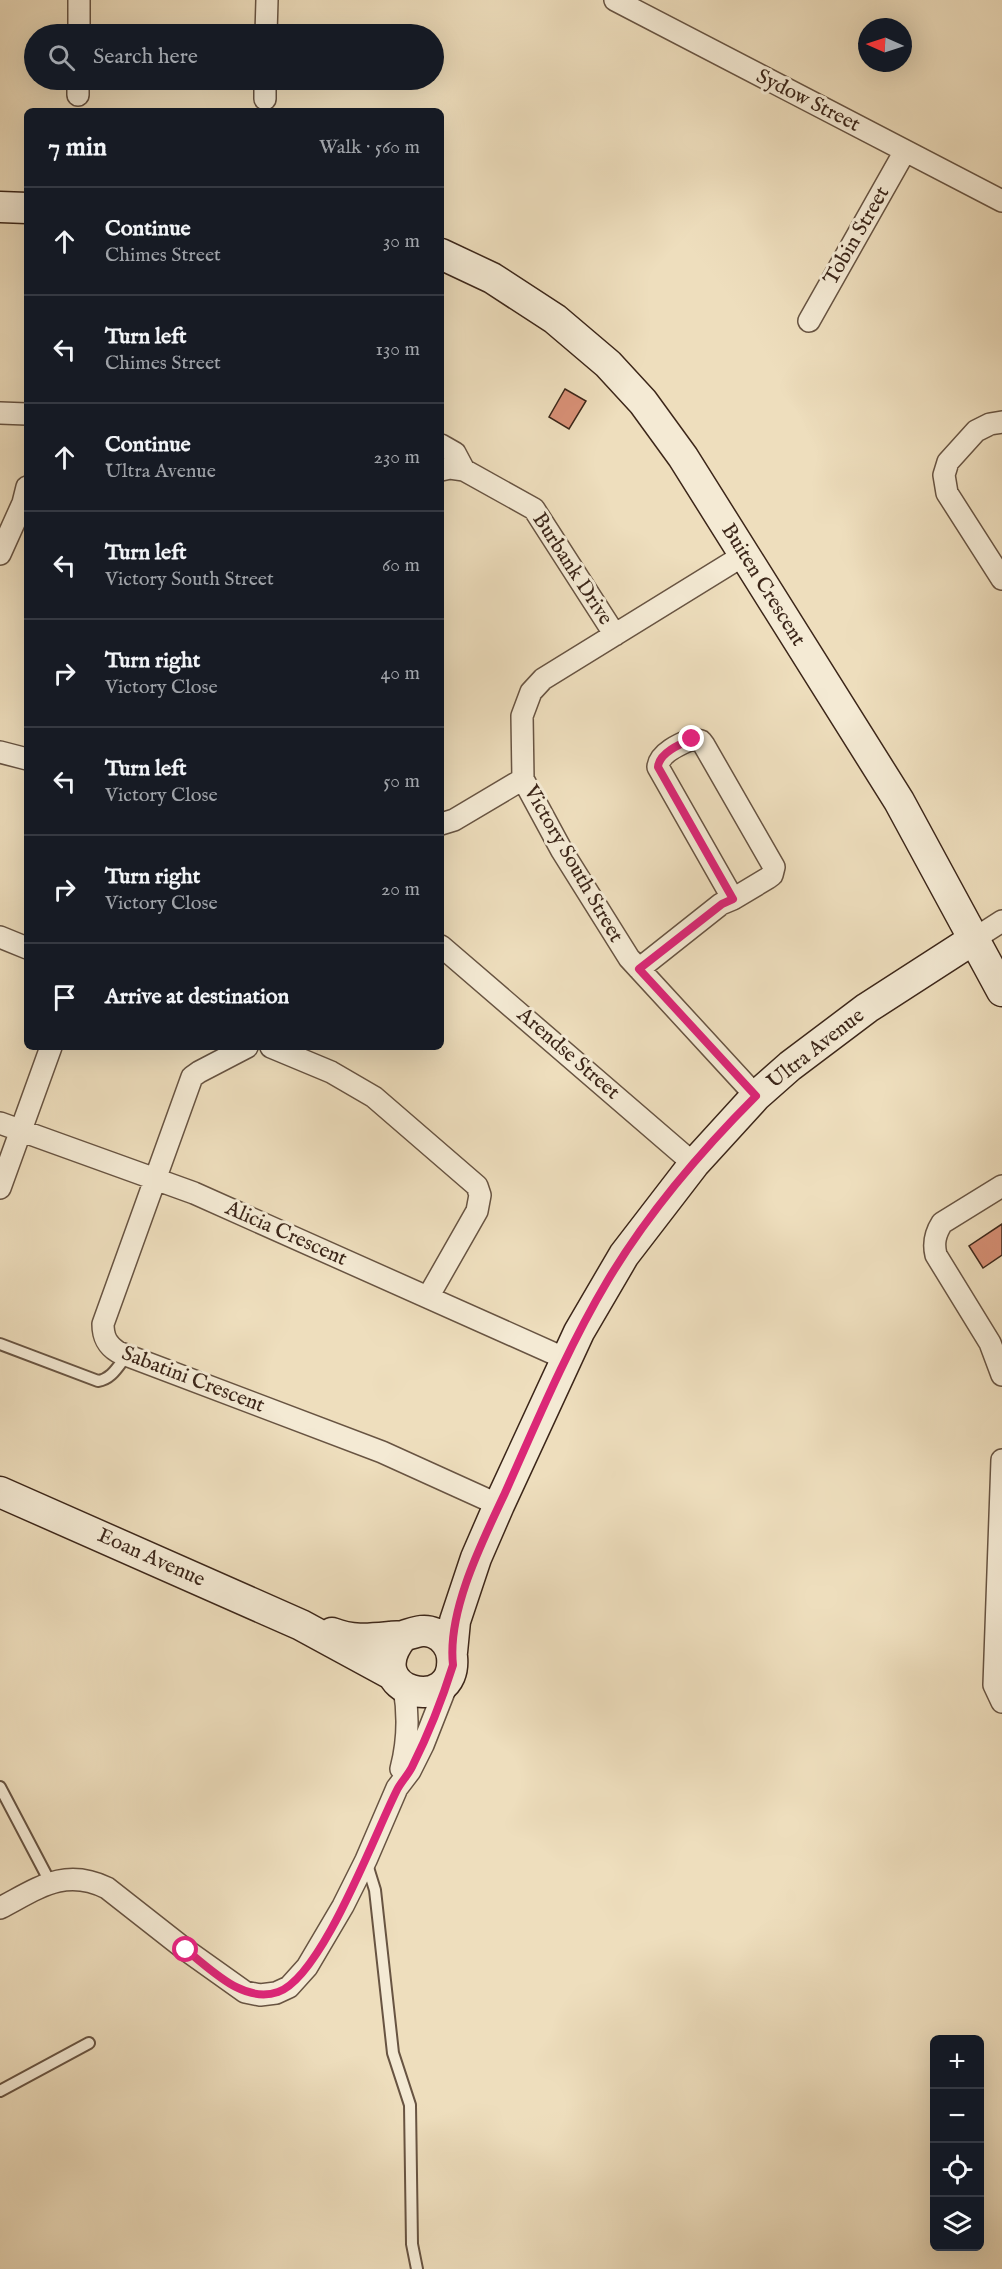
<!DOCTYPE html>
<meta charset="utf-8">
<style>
body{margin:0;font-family:"IM FELL English",serif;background:#20242c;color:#f1f3f6}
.controls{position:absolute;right:18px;bottom:18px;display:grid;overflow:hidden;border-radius:9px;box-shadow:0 6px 24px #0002}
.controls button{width:54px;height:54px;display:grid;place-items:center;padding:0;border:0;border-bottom:2px solid #363941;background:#171b24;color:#f1f3f6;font:30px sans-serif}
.compass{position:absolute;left:858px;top:18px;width:54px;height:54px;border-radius:50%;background:#171b24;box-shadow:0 6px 24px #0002;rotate:273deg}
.stop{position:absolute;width:18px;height:18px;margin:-14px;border:4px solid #db2777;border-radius:50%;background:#fff}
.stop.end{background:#db2777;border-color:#fff;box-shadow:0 2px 6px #0008}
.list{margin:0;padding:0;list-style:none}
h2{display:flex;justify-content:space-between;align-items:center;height:78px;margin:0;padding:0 24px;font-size:26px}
h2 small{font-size:20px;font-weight:400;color:#9ea1a6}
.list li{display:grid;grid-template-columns:39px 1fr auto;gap:18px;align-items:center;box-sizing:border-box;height:108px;padding:0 24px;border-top:2px solid #363941}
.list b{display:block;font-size:22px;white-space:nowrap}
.list p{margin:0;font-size:20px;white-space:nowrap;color:#9ea1a6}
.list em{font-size:20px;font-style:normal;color:#9ea1a6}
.icon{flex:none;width:33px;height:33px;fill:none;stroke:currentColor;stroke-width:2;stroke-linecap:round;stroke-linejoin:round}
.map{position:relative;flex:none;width:1002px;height:2269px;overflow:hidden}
.search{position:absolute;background:#171b24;box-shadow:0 6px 24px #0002;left:24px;top:24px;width:420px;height:66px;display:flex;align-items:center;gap:15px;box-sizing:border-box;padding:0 21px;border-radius:33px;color:#9ea1a6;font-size:22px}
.panel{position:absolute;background:#171b24;box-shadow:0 6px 24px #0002;left:24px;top:108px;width:420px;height:942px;border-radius:9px}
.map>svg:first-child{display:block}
</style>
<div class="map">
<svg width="1002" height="2269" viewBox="0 0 1002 2269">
<rect width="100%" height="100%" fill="#eedebd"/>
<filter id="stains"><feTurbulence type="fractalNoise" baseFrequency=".00333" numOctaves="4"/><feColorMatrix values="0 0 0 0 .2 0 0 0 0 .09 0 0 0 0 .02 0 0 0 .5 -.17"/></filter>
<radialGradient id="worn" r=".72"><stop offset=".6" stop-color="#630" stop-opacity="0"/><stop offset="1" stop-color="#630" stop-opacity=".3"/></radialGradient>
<path fill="#d89076" stroke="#3c2619" stroke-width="1.5" d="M 565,389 L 586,401 L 569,429 L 549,417 Z
M 1002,1224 L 1002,1255 L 983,1268 L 969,1246 Z"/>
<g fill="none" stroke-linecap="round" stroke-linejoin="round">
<defs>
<path id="lane" d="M 0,1344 L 98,1381 C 112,1379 118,1366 127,1355
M 0,1787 L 50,1882
M 366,1861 L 375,1890 L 393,2053 L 410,2105 L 412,2244 L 417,2269
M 0,2091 L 89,2043"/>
<path id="street" d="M 615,0 L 1002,201
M 79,34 L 79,0
M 266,34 L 267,0
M 78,95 L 78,80
M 265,99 L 265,80
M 809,321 L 905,151
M 0,413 L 27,414
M 1002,422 L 990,424 L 976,431 L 948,462 L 944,475 L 947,493 L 1002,579
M 441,445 L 455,453 L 464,470
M 441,470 L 450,468 L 464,470 L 534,509 L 615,635
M 0,554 L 23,503 L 27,487
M 744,555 L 543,679 L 531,692 L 522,716 L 523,779 L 562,851 L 629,958 L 756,1096
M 692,739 L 701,741 L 704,745 L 774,867 L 772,875 L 768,878 L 733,899 L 658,767 C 659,753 680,744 692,739 Z
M 0,752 L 27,759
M 441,824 L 454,820 L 523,779
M 0,937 L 27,948
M 974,939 L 1002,921
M 441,946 L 694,1164
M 639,969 L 721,904 L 733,899
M 247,1047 L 199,1072 L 192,1077 L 103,1324 C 103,1337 107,1345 118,1352 L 382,1452 L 499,1505
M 271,1047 L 331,1072 L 374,1097 L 477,1186 L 480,1195 L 477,1211 L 428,1297
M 0,1123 L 194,1193 L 566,1359
M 1002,1186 L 942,1223 C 935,1234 933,1243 936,1255 L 990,1343 L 1002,1375
M 0,1188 L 51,1047
M 1002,1460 L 994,1685 L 1002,1702
M 401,1769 C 408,1742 409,1716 404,1688
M 0,1908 C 37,1889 64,1867 107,1888 L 186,1950 L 245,1992 L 260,1995 L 276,1993 L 289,1987 L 307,1967 L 343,1906 L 366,1860 L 397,1788 L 410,1771 L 423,1745 L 449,1679"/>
<path id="secondary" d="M 0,207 L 27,208
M 441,254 L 492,278 L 555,319 L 608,364 L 643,402 L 683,457 L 899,801 L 1002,991
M 0,1492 L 301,1625 L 393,1675
M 332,1633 C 352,1641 369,1639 390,1637 C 394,1636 399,1637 403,1636 C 414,1633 423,1628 434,1633 C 444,1637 451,1647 452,1657 C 458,1717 356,1693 403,1636
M 452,1652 L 455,1621 L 476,1558 L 499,1505 L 579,1332 L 624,1255 L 694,1164 L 756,1096 L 790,1066 L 867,1008 L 974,939"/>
</defs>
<use href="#lane" stroke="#685442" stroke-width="14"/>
<use href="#street" stroke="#685442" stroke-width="24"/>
<use href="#secondary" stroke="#3c2619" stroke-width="33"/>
<use href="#lane" stroke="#f4ead4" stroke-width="10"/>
<use href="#street" stroke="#f4ead4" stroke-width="21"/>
<use href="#secondary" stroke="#f4ead4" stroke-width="30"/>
</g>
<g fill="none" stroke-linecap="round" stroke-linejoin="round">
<path stroke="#db2777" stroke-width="8" d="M 186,1950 C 211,1969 243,2004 278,1992 C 322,1977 375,1833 397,1790 C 401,1782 408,1775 412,1767 C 428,1735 442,1700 453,1665 C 447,1611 482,1542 505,1493 C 537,1421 568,1347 608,1280 C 648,1213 701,1151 756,1096 L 639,969 L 722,904 L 733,899 L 658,767 C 659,753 680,744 692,739"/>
</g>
<g text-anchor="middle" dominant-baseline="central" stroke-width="6" stroke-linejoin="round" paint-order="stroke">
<g font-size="21" fill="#3c2619" stroke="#f4ead4">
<text transform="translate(808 101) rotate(27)">Sydow Street</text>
<text transform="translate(857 236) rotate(-60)">Tobin Street</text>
<text transform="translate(572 569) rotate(57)">Burbank Drive</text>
<text transform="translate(763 585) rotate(58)">Buiten Crescent</text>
<text transform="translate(573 864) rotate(60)">Victory South Street</text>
<text transform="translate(816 1049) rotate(-38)">Ultra Avenue</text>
<text transform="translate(568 1054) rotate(41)">Arendse Street</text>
<text transform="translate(286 1234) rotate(24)">Alicia Crescent</text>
<text transform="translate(193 1380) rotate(21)">Sabatini Crescent</text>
<text transform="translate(151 1558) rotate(24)">Eoan Avenue</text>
</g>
</g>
<rect width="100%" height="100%" filter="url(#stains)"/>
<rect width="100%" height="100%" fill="url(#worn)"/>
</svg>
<div class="controls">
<button>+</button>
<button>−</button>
<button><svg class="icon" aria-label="locate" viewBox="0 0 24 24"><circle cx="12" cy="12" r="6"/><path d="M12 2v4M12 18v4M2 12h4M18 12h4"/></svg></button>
<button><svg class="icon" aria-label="layers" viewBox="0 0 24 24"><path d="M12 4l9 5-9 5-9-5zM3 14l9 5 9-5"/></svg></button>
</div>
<svg class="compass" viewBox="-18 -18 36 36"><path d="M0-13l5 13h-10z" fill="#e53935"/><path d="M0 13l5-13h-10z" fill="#9ea1a6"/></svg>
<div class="stop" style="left:186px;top:1950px"></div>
<div class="stop end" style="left:692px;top:739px"></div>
<div class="search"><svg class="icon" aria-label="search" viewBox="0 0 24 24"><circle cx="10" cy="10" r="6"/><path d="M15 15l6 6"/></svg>Search here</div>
<section class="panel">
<h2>7 min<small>Walk · 560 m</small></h2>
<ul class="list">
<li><svg class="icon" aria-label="ahead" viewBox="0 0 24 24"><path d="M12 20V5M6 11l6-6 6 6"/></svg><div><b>Continue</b><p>Chimes Street</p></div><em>30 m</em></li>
<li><svg class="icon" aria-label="left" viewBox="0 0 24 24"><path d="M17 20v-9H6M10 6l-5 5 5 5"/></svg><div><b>Turn left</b><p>Chimes Street</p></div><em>130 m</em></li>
<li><svg class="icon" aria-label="ahead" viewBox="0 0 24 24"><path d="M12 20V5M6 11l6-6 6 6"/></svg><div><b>Continue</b><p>Ultra Avenue</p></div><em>230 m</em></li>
<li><svg class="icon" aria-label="left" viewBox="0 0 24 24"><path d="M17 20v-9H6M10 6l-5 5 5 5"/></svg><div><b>Turn left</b><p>Victory South Street</p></div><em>60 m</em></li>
<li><svg class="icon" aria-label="right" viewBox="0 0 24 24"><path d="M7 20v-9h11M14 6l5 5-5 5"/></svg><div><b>Turn right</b><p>Victory Close</p></div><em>40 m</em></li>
<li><svg class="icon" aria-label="left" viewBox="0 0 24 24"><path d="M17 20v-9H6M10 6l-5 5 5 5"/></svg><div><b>Turn left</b><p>Victory Close</p></div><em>50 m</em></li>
<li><svg class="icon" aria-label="right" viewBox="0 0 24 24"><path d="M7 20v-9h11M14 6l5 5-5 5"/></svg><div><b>Turn right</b><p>Victory Close</p></div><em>20 m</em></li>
<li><svg class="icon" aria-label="arrive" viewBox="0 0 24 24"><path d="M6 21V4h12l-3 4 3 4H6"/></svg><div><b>Arrive at destination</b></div></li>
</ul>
</section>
</div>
